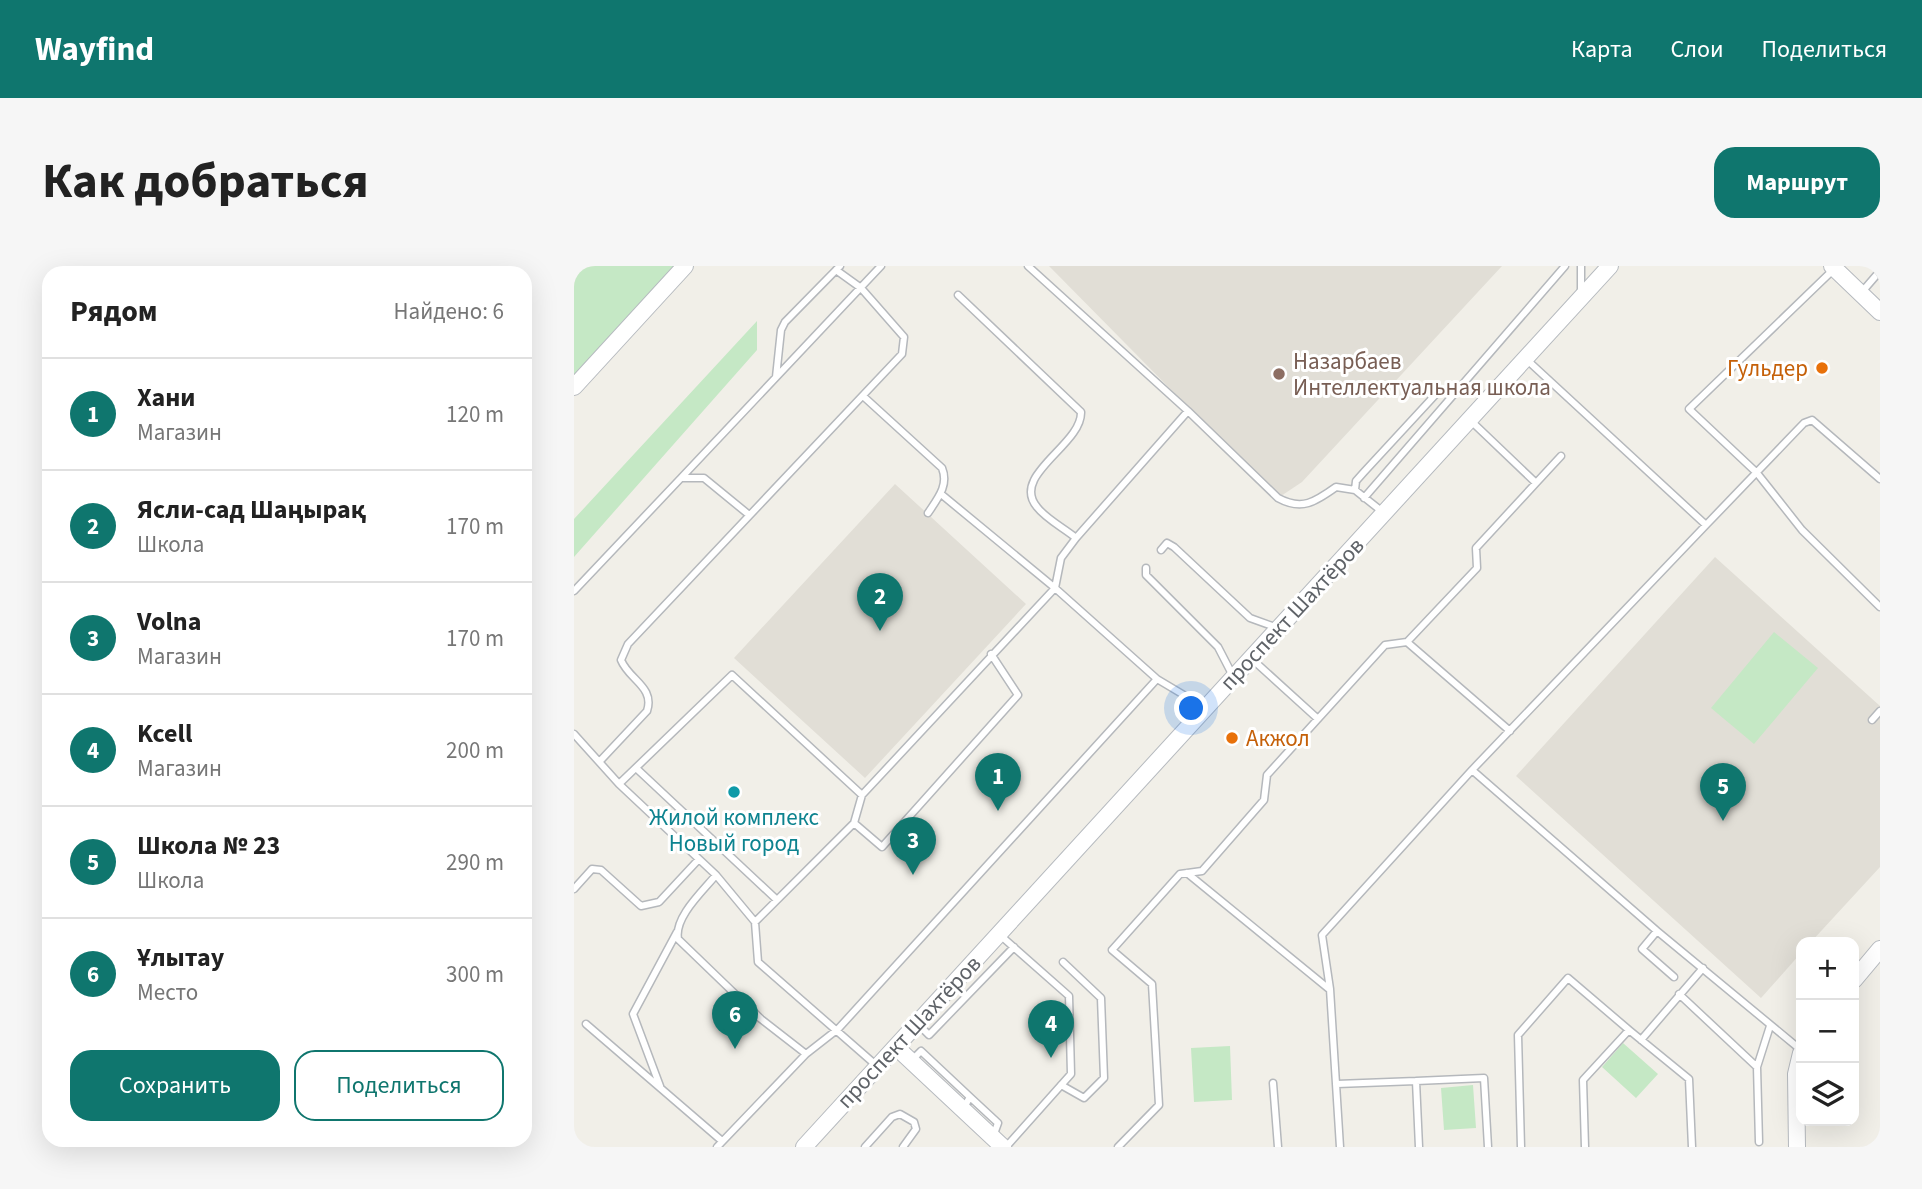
<!DOCTYPE html>
<html lang="ru">
<meta charset="utf-8">
<style>
body{margin:0;font-family:"Source Sans 3",sans-serif;background:#f6f6f6;color:#222}
.controls{position:absolute;right:21px;bottom:21px;display:grid;overflow:hidden;border-radius:14px;box-shadow:0 7px 28px #0002}
.controls button{width:63px;height:63px;display:grid;place-items:center;padding:0;border:0;border-bottom:2px solid #e0e0e0;background:#fff;color:#222;font:35px sans-serif}
.you{position:absolute;left:618px;top:443px;width:24px;height:24px;margin:-18px;border:5px solid #fff;border-radius:50%;background:#1a73e8;box-shadow:0 0 0 10px #1a73e833}
.badge{display:grid;place-items:center;width:46px;height:46px;border-radius:50%;background:#0f766e;color:#fff;font-size:23px;font-weight:700}
.pin{position:absolute;translate:-50% -58px;filter:drop-shadow(0 2px 4px #0008)}
.pin::after{content:'';position:absolute;top:37px;width:24px;height:21px;background:inherit;clip-path:polygon(0 0,100% 0,50% 100%)}
.list{margin:0;padding:0;list-style:none}
h2{display:flex;justify-content:space-between;align-items:center;height:91px;margin:0;padding:0 28px;font-size:30px}
h2 small{font-size:23px;font-weight:400;color:#767676}
.list li{display:grid;grid-template-columns:46px 1fr auto;gap:21px;align-items:center;box-sizing:border-box;height:112px;padding:0 28px;border-top:2px solid #e0e0e0}
.list b{display:block;font-size:26px;white-space:nowrap}
.list p{margin:0;font-size:23px;white-space:nowrap;color:#767676}
.list em{font-size:23px;font-style:normal;color:#767676}
.actions{display:flex;gap:14px;padding:21px 28px}
.actions a{flex:1;padding:16px 0;border:2px solid #0f766e;border-radius:21px;text-align:center;font-size:24px;color:#0f766e}
.actions .main{background:#0f766e;color:#fff}
.icon{flex:none;width:38px;height:38px;fill:none;stroke:currentColor;stroke-width:2;stroke-linecap:round;stroke-linejoin:round}
.map{position:relative;flex:none;width:1306px;height:881px;overflow:hidden;border-radius:21px}
header{display:flex;align-items:center;gap:42px;box-sizing:border-box;height:98px;padding:0 35px;background:#0f766e;color:#fff}
header strong{font-size:33px}
nav{display:flex;gap:38px;margin-inline-start:auto;font-size:24px}
.intro{display:flex;align-items:center;justify-content:space-between;box-sizing:border-box;height:168px;padding:0 42px}
h1{margin:0;font-size:49px}
.button{padding:18px 32px;border-radius:21px;background:#0f766e;color:#fff;font-size:24px;font-weight:700}
main{display:flex;gap:42px;padding:0 42px}
aside{flex:1;background:#fff;border-radius:21px;box-shadow:0 7px 28px #0002}
.map>svg:first-child{display:block}
</style>
<header>
<strong>Wayfind</strong>
<nav><a>Карта</a><a>Слои</a><a>Поделиться</a></nav>
</header>
<div class="intro"><h1>Как добраться</h1><a class="button">Маршрут</a></div>
<main>
<aside>
<h2>Рядом<small>Найдено: 6</small></h2>
<ul class="list">
<li><span class="badge">1</span><div><b>Хани</b><p>Магазин</p></div><em>120 m</em></li>
<li><span class="badge">2</span><div><b>Ясли-сад Шаңырақ</b><p>Школа</p></div><em>170 m</em></li>
<li><span class="badge">3</span><div><b>Volna</b><p>Магазин</p></div><em>170 m</em></li>
<li><span class="badge">4</span><div><b>Kcell</b><p>Магазин</p></div><em>200 m</em></li>
<li><span class="badge">5</span><div><b>Школа № 23</b><p>Школа</p></div><em>290 m</em></li>
<li><span class="badge">6</span><div><b>Ұлытау</b><p>Место</p></div><em>300 m</em></li>
</ul>
<div class="actions"><a class="main">Сохранить</a><a>Поделиться</a></div>
</aside>
<div class="map">
<svg width="1306" height="881" viewBox="0 0 1306 881">
<rect width="100%" height="100%" fill="#f1efe8"/>
<path fill="#e1ded6" d="M 475,0 L 928,0 L 728,216 L 704,232 Z
M 321,218 L 452,338 L 291,512 L 160,392 Z
M 1141,291 L 1306,440 L 1306,601 L 1237,676 L 1227,676 L 1227,687 L 1187,732 L 942,510 Z"/>
<path fill="#c5e8c5" d="M 0,0 L 104,0 L 0,111 Z
M 183,55 L 183,84 L 0,291 L 0,253 Z
M 1200,366 L 1244,402 L 1180,478 L 1137,442 Z
M 1049,777 L 1084,808 L 1062,832 L 1028,801 Z
M 656,780 L 658,834 L 620,836 L 617,782 Z
M 899,819 L 902,862 L 870,864 L 867,822 Z"/>
<g fill="none" stroke-linecap="round" stroke-linejoin="round">
<defs>
<path id="lane" d="M 454,0 L 614,145 L 704,232 C 728,245 741,236 762,221 L 781,224 L 810,247
M 1007,0 L 1007,26
M 1259,4 L 1115,143 L 1183,207 L 1228,264 L 1306,341
M 1287,27 L 1306,5
M 384,29 L 507,146 C 508,179 436,209 463,241 C 472,253 490,262 502,272 L 614,145
M 202,111 L 207,64 L 211,56 L 266,0
M 289,130 L 368,202 C 375,219 364,232 354,247
M 896,154 L 962,217 L 987,190
M 107,212 L 307,0
M 781,224 L 782,215 L 790,206 L 863,127
M 367,228 L 481,322 L 583,413 L 630,441
M 790,232 L 991,0
M 1132,259 L 1230,157 L 1238,154 L 1306,213
M 587,284 L 593,277 L 600,281 L 676,352 L 701,361
M 572,302 L 572,309 L 644,381 L 659,410
M 0,325 L 107,212 L 130,212 L 174,248
M 833,376 L 936,465
M 679,394 L 744,453
M 1298,454 L 1306,445
M 0,468 L 45,518 L 142,609 L 181,656 L 184,696 L 303,800
M 26,495 L 73,445 C 81,421 55,414 47,394 L 54,378 L 328,88 L 330,71 L 287,22 L 262,4
M 62,502 L 203,634
M 898,504 L 1083,665 L 1227,784
M 45,518 L 158,409 L 288,529
M 280,557 L 308,581 L 444,429 L 417,388
M 613,607 L 755,723
M 142,609 C 129,625 100,651 104,673 L 187,753 L 232,788
M 0,623 L 18,603 L 27,604 L 67,640 L 85,636 L 125,593
M 181,656 L 280,557 L 288,529 L 481,322 L 487,292 L 502,272
M 1083,665 L 1068,683 L 1100,711
M 426,669 L 495,730 L 497,808 L 432,881
M 1105,728 L 1183,801
M 12,758 L 148,875
M 345,759 L 355,769 L 440,681
M 1055,764 L 1115,813 L 1118,881
M 1067,774 L 1129,702
M 338,794 L 347,785 L 396,831 L 389,843
M 699,817 L 704,881
M 763,818 L 842,815
M 487,819 L 510,832 L 530,812 L 527,732 L 489,696
M 86,820 L 59,748 L 103,666
M 396,831 L 424,857 L 420,868
M 1185,876 L 1183,801 L 1196,760
M 143,881 L 232,788 L 264,763 L 583,413
M 291,881 L 318,851 L 326,848 L 340,856 L 342,863 L 329,881
M 544,881 L 585,839 L 578,718 L 538,684 L 606,608 L 628,605 L 690,534 L 693,509 L 811,379 L 833,376 L 903,302 L 902,282 L 962,217
M 766,881 L 756,723 L 748,669 L 898,504 L 1132,259 L 952,93
M 845,881 L 842,815 L 910,812 L 914,881
M 947,881 L 944,769 L 994,712 L 1055,764 L 1009,814 L 1011,881"/>
<path id="secondary" d="M 1258,0 L 1306,46
M 0,121 L 111,0
M 1280,714 L 1306,683
M 322,781 L 429,881
M 230,881 L 1036,0
M 1223,881 L 1222,808 L 1227,787"/>
</defs>
<use href="#lane" stroke="#b5b8bc" stroke-width="9"/>
<use href="#secondary" stroke="#b6babf" stroke-width="18"/>
<use href="#lane" stroke="#fff" stroke-width="6"/>
<use href="#secondary" stroke="#fff" stroke-width="16"/>
</g>
<g fill="#e8710a" stroke="#fff" stroke-width="2.5">
<circle cx="1248" cy="102" r="7"/>
<circle cx="658" cy="472" r="7"/>
</g>
<circle fill="#8d6e63" stroke="#fff" stroke-width="2.5" cx="705" cy="108" r="7"/>
<circle fill="#0f9aa8" stroke="#fff" stroke-width="2.5" cx="160" cy="526" r="7"/>
<g text-anchor="middle" dominant-baseline="central" stroke-width="6" stroke-linejoin="round" paint-order="stroke">
<g font-size="23" fill="#785e54" stroke="#fff" text-anchor="start">
<text x="719" y="95">Назарбаев<tspan x="719" dy="26">Интеллектуальная школа</tspan></text>
</g>
<g font-size="23" fill="#c56008" stroke="#fff" text-anchor="end">
<text x="1234" y="102">Гульдер</text>
<text x="672" y="472" text-anchor="start">Акжол</text>
</g>
<g font-size="23" fill="#5f6368" stroke="#fff">
<text transform="translate(718 348) rotate(-47)">проспект Шахтёров</text>
<text transform="translate(335 766) rotate(-47)">проспект Шахтёров</text>
</g>
<g font-size="23" fill="#0d838f" stroke="#fff">
<text x="160" y="551">Жилой комплекс<tspan x="160" dy="26">Новый город</tspan></text>
</g>
</g>
</svg>
<div class="controls">
<button>+</button>
<button>−</button>
<button><svg class="icon" aria-label="layers" viewBox="0 0 24 24"><path d="M12 4l9 5-9 5-9-5zM3 14l9 5 9-5"/></svg></button>
</div>
<div class="you"></div>
<div class="pin badge" style="left:424px;top:545px">1</div>
<div class="pin badge" style="left:306px;top:365px">2</div>
<div class="pin badge" style="left:339px;top:609px">3</div>
<div class="pin badge" style="left:477px;top:792px">4</div>
<div class="pin badge" style="left:1149px;top:555px">5</div>
<div class="pin badge" style="left:161px;top:783px">6</div>
</div>
</main>
